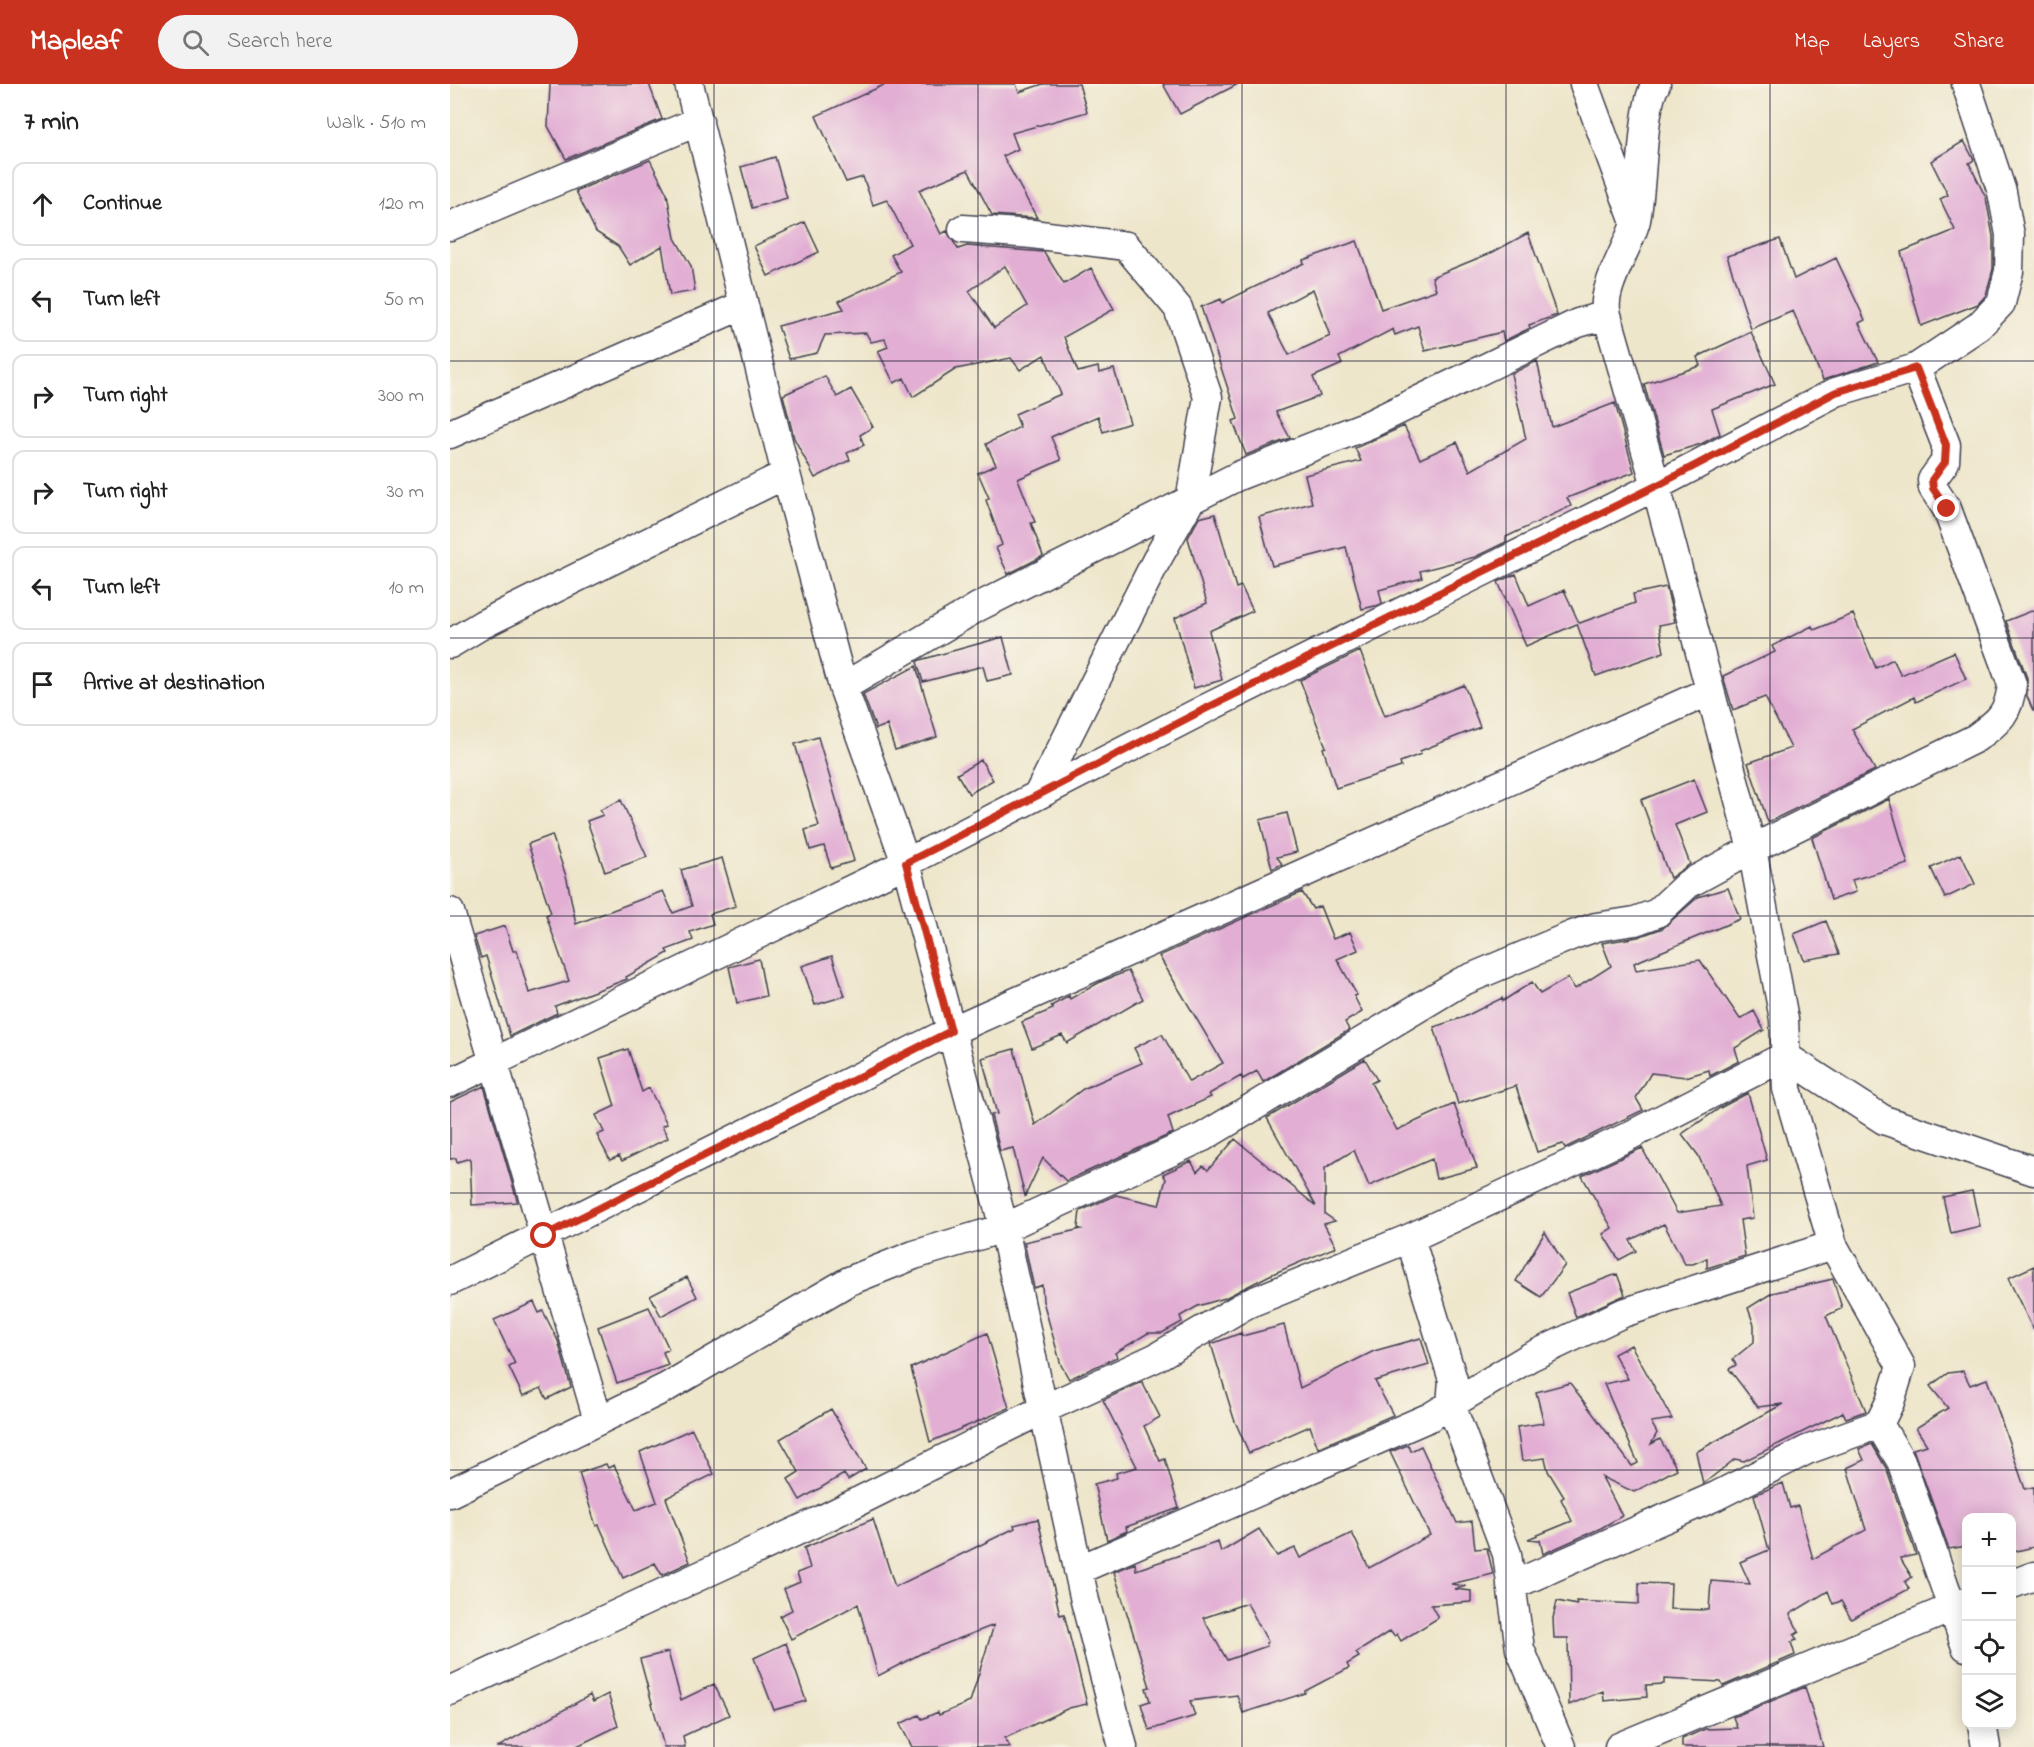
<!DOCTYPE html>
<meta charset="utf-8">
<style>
body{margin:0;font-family:"Indie Flower",sans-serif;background:#f2f2f2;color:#222}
.controls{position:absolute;right:18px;bottom:18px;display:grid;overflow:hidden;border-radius:12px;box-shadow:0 3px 15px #0003}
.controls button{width:54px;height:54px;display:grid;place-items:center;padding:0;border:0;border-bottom:2px solid #e0e0e0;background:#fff;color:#222;font:30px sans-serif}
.stop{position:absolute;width:18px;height:18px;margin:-14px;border:4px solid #c8321e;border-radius:50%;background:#fff}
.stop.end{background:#c8321e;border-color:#fff;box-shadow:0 2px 6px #0008}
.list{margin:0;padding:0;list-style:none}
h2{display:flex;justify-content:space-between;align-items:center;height:78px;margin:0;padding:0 24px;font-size:26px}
h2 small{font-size:20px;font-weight:400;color:#767676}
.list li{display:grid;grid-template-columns:39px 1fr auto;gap:18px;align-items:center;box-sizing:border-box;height:84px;margin:0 12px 12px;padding:0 12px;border:2px solid #e0e0e0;border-radius:12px}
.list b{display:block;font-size:22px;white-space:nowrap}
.list em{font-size:20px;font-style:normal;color:#767676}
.icon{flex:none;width:33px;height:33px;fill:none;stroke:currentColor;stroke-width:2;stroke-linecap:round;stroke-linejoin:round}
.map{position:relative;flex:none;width:1584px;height:1663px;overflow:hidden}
header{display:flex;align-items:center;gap:36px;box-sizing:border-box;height:84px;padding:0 30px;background:#c8321e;color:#fff}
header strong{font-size:28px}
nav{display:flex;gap:33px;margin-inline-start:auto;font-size:21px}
.search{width:420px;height:54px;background:#f2f2f2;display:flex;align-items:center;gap:15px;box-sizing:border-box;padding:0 21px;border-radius:33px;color:#767676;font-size:22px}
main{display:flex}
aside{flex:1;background:#fff}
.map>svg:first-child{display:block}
</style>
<header>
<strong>Mapleaf</strong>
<div class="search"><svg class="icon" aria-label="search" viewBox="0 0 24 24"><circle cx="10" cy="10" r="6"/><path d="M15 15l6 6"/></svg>Search here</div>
<nav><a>Map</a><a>Layers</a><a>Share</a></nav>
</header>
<main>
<aside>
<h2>7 min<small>Walk · 510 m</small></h2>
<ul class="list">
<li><svg class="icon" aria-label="ahead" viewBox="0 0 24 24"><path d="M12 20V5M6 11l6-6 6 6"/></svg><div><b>Continue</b></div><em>120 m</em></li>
<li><svg class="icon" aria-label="left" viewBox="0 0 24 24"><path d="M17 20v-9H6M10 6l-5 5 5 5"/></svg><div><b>Turn left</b></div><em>50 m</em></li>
<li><svg class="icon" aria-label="right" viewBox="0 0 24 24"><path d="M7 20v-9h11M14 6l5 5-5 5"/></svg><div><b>Turn right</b></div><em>300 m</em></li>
<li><svg class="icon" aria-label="right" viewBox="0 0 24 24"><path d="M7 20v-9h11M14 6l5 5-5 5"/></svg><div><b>Turn right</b></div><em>30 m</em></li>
<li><svg class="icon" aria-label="left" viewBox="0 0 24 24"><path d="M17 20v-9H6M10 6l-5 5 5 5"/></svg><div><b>Turn left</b></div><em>10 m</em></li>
<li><svg class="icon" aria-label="arrive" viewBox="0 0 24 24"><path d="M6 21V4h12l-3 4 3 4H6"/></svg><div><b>Arrive at destination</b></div></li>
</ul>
</aside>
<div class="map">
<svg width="1584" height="1663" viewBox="0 0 1584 1663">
<rect width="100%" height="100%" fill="#f7f3e8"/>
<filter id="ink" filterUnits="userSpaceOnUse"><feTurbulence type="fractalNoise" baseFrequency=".0167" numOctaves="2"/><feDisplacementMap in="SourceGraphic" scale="12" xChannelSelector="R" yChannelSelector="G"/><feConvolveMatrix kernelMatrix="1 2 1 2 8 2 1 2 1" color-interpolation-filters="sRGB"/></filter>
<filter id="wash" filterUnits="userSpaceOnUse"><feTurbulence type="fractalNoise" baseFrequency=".008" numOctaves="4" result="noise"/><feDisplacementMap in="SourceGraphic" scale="24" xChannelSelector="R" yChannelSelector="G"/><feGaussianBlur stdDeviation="1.35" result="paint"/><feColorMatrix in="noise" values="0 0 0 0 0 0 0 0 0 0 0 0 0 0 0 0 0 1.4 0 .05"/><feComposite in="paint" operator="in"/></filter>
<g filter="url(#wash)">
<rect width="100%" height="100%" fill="#eee6ca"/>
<g id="blocks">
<path fill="#e2aed4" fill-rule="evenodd" d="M 100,0 L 199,0 L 212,35 L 116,75 L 98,42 Z
M 436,0 L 566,0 L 569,8 L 593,0 L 629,0 L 637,28 L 562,49 L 568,65 L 553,72 L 587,134 L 542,131 L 518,86 L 469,106 L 491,150 L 497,147 L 508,165 L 517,162 L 594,168 L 614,200 L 641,184 L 664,225 L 614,253 L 628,288 L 648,283 L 649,289 L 664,285 L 680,339 L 653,348 L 648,332 L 601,353 L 611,376 L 568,395 L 585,438 L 581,439 L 593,472 L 558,490 L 546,464 L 552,461 L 536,416 L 539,414 L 528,389 L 546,381 L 536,360 L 570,343 L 565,330 L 611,310 L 594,271 L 570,286 L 561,274 L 506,285 L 463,313 L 454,294 L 444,299 L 428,267 L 438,263 L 435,255 L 421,258 L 416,249 L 375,251 L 367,269 L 339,275 L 328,242 L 394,225 L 389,217 L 451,188 L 441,171 L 460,160 L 437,116 L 423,121 L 413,93 L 396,98 L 366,32 ZM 555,182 L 577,222 L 544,244 L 519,207 Z
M 713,0 L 788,0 L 730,30 Z
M 1514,57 L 1524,76 L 1519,79 L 1536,114 L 1543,152 L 1543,185 L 1536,211 L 1528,220 L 1471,242 L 1451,168 L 1505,146 L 1490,115 L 1498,111 L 1481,77 Z
M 325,73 L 337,114 L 302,124 L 291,83 Z
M 200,76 L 217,110 L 225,154 L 241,182 L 245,207 L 220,211 L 212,162 L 180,181 L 168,162 L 146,148 L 126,107 Z
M 355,138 L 369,168 L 318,192 L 304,162 Z
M 1078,149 L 1107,231 L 1079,241 L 1080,244 L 1054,257 L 1052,248 L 975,267 L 968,242 L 945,251 L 943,245 L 889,273 L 892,280 L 863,293 L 870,312 L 826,328 L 840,354 L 796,371 L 783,337 L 788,335 L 751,223 L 771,215 L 772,219 L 854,179 L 853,176 L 907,157 L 931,225 L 986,206 L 982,193 L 1043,168 ZM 863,205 L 880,252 L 839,271 L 818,229 Z
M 1330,155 L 1344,195 L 1386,174 L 1415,236 L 1409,239 L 1428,278 L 1373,296 L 1343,227 L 1301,245 L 1277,172 Z
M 1301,248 L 1325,300 L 1262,325 L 1270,350 L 1251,360 L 1214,371 L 1194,300 L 1250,282 L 1247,273 Z
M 1087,277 L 1102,343 L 1165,319 L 1184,388 L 1117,414 L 1121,422 L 1056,453 L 1056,458 L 1025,473 L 970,487 L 972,494 L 929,506 L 932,519 L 929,521 L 912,525 L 896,463 L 822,482 L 809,433 L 862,419 L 855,391 L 911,377 L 905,364 L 954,342 L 970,375 L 1007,358 L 1020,387 L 1076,355 L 1061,290 Z
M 375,292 L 387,313 L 401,305 L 423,343 L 410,351 L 414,361 L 397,369 L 400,376 L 365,394 L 344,354 L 333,311 Z
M 765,430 L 786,504 L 791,502 L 803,527 L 759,547 L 772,596 L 744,604 L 725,534 L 757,519 L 738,454 L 749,434 Z
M 1066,490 L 1079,522 L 1114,506 L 1129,539 L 1076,562 L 1048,498 Z
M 1216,503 L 1225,538 L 1209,541 L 1214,568 L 1146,592 L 1127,540 L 1185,519 L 1183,510 Z
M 1584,526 L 1584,627 L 1583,627 L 1577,612 L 1577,594 L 1556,537 Z
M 1403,530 L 1426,584 L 1443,575 L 1451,591 L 1504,568 L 1516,595 L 1466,618 L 1464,613 L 1402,645 L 1425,686 L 1318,738 L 1298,679 L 1341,664 L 1315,613 L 1283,626 L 1273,592 L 1325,568 L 1322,562 L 1362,542 L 1364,546 Z
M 553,553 L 563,591 L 537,597 L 533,582 L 473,598 L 467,578 L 470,576 Z
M 910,567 L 935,632 L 1014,601 L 1030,643 L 970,667 L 971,670 L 950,678 L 951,683 L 886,704 L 873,664 L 876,663 L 850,596 Z
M 466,582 L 487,653 L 445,666 L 437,641 L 426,645 L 413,610 Z
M 368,653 L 404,777 L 381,784 L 374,762 L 360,766 L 355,746 L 369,742 L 345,660 Z
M 531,676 L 543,696 L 519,710 L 507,690 Z
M 1244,695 L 1257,728 L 1225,741 L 1240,780 L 1220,794 L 1191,716 Z
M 1439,715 L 1458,780 L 1402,796 L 1406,808 L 1381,816 L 1362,754 Z
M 171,716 L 197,773 L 155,788 L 137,737 L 153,731 L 150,726 Z
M 837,729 L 847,768 L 827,773 L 832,780 L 822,785 L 810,736 Z
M 102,751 L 117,795 L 126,840 L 213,807 L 223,829 L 242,822 L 231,786 L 272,774 L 286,822 L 260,830 L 263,840 L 240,848 L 243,856 L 216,866 L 218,869 L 176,893 L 177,895 L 105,922 L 107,929 L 60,952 L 36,872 L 31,874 L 24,852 L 55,842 L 63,867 L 67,867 L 79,909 L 119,897 L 96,831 L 101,829 L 78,760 Z
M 1511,770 L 1525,800 L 1495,814 L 1481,784 Z
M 1278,804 L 1290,835 L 1184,879 L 1186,886 L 1250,876 L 1290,935 L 1304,927 L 1314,946 L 1285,964 L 1289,977 L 1260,992 L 1259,986 L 1236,993 L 1201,989 L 1186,1014 L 1193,1026 L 1115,1064 L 1113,1060 L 1087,1068 L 1066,1002 L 1008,1020 L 984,943 L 1014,933 L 1052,914 L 1053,917 L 1082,898 L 1090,910 L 1118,894 L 1125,905 L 1161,882 L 1152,859 L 1188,853 L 1213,844 L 1248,813 Z
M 852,808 L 863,825 L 870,822 L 883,855 L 900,848 L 908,866 L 887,875 L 907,911 L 904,912 L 912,928 L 895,938 L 899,946 L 813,998 L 807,987 L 793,995 L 791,992 L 759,1010 L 761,1013 L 718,1033 L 723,1049 L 616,1097 L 593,1074 L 575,1112 L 563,1064 L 550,1067 L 541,1031 L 547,1030 L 532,974 L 564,965 L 585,1041 L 633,1005 L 692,979 L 684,964 L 712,950 L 739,998 L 773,979 L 709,872 Z
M 1376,837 L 1389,870 L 1354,876 L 1344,850 Z
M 382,872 L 395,912 L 365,921 L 352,882 Z
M 309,875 L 316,912 L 287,919 L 279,883 Z
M 678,887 L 693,915 L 617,959 L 612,951 L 582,964 L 572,938 L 603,925 L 601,922 L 614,915 L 619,912 L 620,915 L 652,897 Z
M 178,965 L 192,1008 L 199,1004 L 217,1040 L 212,1042 L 218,1054 L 172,1077 L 169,1072 L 160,1076 L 147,1051 L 154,1048 L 146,1031 L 165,1022 L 150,974 Z
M 915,975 L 927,996 L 921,999 L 947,1046 L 1004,1020 L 1027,1084 L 986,1095 L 982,1075 L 919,1102 L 904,1066 L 875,1084 L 875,1130 L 885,1137 L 874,1140 L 886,1163 L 820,1191 L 775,1214 L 748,1222 L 730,1232 L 732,1238 L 712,1249 L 698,1249 L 665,1269 L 667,1273 L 619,1295 L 611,1281 L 593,1217 L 592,1201 L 584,1204 L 574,1158 L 631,1145 L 628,1144 L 630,1127 L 666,1111 L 709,1121 L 716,1095 L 713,1090 L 741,1077 L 747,1088 L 753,1082 L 758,1086 L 785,1055 L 866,1122 L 817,1034 Z
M 34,1002 L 67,1116 L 67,1118 L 22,1121 L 20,1074 L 7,1078 L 6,1074 L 0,1075 L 0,1018 Z
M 1298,1009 L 1317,1076 L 1297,1082 L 1303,1134 L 1290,1136 L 1295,1172 L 1257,1184 L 1257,1174 L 1243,1180 L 1235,1180 L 1214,1140 L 1180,1156 L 1186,1167 L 1169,1176 L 1153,1150 L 1162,1144 L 1132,1092 L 1192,1064 L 1227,1129 L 1271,1122 L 1248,1071 L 1232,1050 L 1270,1024 Z
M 1522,1107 L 1530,1142 L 1501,1149 L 1493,1113 Z
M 1095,1148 L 1115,1181 L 1091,1213 L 1066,1197 Z
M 1584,1182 L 1584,1247 L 1558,1194 Z
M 1167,1190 L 1175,1211 L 1126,1233 L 1117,1209 Z
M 237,1193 L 247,1213 L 211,1232 L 200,1212 Z
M 1383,1195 L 1392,1224 L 1376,1232 L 1416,1327 L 1396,1334 L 1393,1328 L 1294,1377 L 1285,1375 L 1253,1400 L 1246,1368 L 1333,1320 L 1308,1323 L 1279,1285 L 1286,1281 L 1283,1275 L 1304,1258 L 1304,1241 L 1298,1224 L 1322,1209 Z
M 84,1218 L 89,1229 L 93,1227 L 108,1257 L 121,1303 L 97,1315 L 91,1304 L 73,1312 L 59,1283 L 65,1280 L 44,1236 Z
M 199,1223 L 219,1265 L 213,1268 L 218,1281 L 167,1299 L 148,1243 Z
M 834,1241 L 850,1304 L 924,1267 L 971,1254 L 979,1281 L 925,1297 L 943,1331 L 868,1364 L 860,1342 L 799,1369 L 784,1335 L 761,1260 L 791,1249 L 792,1252 Z
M 537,1249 L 559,1324 L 480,1358 L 461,1284 Z
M 1181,1261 L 1222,1335 L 1201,1338 L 1207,1349 L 1201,1360 L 1210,1355 L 1227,1385 L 1184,1408 L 1152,1393 L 1172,1432 L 1151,1444 L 1093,1470 L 1090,1456 L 1078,1455 L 1122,1437 L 1111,1415 L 1114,1413 L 1098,1387 L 1095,1374 L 1072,1377 L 1067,1343 L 1094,1339 L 1086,1308 L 1120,1299 L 1182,1382 L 1188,1379 L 1154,1300 L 1178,1295 L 1164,1270 Z
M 1513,1287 L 1520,1301 L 1537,1295 L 1575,1405 L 1584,1403 L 1584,1463 L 1562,1468 L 1562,1434 L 1516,1434 L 1516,1462 L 1499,1465 L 1463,1365 L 1477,1361 L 1466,1344 L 1498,1324 L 1480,1302 L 1498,1289 Z
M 692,1298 L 710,1333 L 694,1342 L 710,1377 L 715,1375 L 729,1424 L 676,1443 L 677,1447 L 657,1456 L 644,1400 L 667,1394 L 666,1389 L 687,1383 L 653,1316 Z
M 381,1325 L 416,1385 L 398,1396 L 394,1390 L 350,1416 L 338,1395 L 349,1388 L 330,1355 Z
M 242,1345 L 264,1390 L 216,1414 L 240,1478 L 212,1491 L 205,1479 L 173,1494 L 149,1441 L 146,1442 L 129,1389 L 156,1380 L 158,1384 L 164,1381 L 186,1426 L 207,1418 L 190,1368 Z
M 1422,1360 L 1436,1384 L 1466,1471 L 1450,1474 L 1462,1493 L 1455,1498 L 1459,1505 L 1401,1535 L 1391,1517 L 1383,1520 L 1378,1507 L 1340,1530 L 1349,1548 L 1344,1551 L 1347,1556 L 1341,1558 L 1345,1571 L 1273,1602 L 1271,1598 L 1214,1595 L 1214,1600 L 1196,1601 L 1197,1613 L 1154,1617 L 1153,1607 L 1119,1621 L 1118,1554 L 1104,1554 L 1103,1534 L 1107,1517 L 1127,1521 L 1126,1517 L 1189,1520 L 1189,1499 L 1221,1500 L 1220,1525 L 1259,1526 L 1261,1497 L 1300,1500 L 1290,1478 L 1319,1466 L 1304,1411 L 1333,1399 L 1340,1424 L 1348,1422 L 1363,1475 L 1416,1446 L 1397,1384 L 1414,1376 L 1409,1365 Z
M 958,1361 L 961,1367 L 971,1362 L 1007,1439 L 1022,1437 L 1025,1465 L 1037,1464 L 1043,1490 L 1001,1500 L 1016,1502 L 1005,1505 L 1021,1507 L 1021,1518 L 981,1521 L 988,1534 L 951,1557 L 947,1550 L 944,1552 L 940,1547 L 906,1569 L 909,1573 L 897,1580 L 899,1584 L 855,1607 L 855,1609 L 793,1629 L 787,1611 L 740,1617 L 745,1632 L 699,1646 L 691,1620 L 700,1617 L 696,1604 L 700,1603 L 664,1488 L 685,1479 L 686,1486 L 768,1458 L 771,1468 L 809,1445 L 827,1472 L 845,1464 L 850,1474 L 902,1449 L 919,1484 L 980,1451 L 940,1368 ZM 797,1519 L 818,1558 L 816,1559 L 817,1562 L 777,1576 L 753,1534 Z
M 423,1435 L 445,1503 L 565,1444 L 564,1441 L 588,1435 L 610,1531 L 614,1530 L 637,1620 L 619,1624 L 555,1654 L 560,1663 L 462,1663 L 450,1640 L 469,1631 L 472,1635 L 488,1628 L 489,1631 L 520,1618 L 544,1541 L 472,1569 L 428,1592 L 408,1520 L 341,1555 L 330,1532 L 342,1526 L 334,1505 L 350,1498 L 347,1489 L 360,1484 L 354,1464 Z
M 336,1559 L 356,1617 L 324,1626 L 304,1574 Z
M 218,1568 L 231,1616 L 264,1600 L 279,1631 L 233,1652 L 235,1663 L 214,1663 L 190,1575 Z
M 1355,1603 L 1373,1663 L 1232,1663 L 1232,1655 L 1255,1645 L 1287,1644 L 1283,1633 Z
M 158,1610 L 168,1642 L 125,1663 L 48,1663 L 140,1611 L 143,1618 Z"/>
</g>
</g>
<g filter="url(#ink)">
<use href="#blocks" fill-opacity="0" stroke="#413f50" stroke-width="1.5"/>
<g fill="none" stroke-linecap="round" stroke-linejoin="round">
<defs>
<path id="minor" d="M 239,0 L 336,390 L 393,603 L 456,779 L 554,1144 L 635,1517 L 673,1663
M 1134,0 L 1184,136
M 0,142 L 249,37
M 513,145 L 582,150 L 676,162 L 728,224 L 758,313 L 740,417 L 706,477 L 588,711
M 1157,231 L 1206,402 L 1302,765 L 1334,935 L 1337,1005 L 1383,1161 L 1451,1282 L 1440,1318 L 1429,1340 L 1451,1377 L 1516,1563
M 0,350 L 293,221
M 0,560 L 33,540 L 336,390
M 393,603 L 528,523 L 788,392 L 920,340 L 1128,239 L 1157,231 C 1149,206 1180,162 1186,136 C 1193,103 1191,23 1206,0
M 0,828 L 148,1336
M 0,999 L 456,779 L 755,625 L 1206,402 L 1386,308 L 1466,284 L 1529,242 L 1551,219 L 1559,187 L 1560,151 L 1552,108 L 1516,0
M 960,1154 L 1003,1296 L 1001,1321 L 1057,1470 L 1070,1565 L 1111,1663
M 0,1197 L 501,947 L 1260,607
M 0,1409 L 217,1303 L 399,1197 L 464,1171 L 554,1144 L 753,1053 L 1011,898 L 1123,851 L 1146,843 L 1185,837 L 1207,829 L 1238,800 L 1302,765 L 1526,654 C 1549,637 1559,630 1562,600 L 1497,425 L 1483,404 L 1482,396 L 1495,378 L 1496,361 L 1466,284
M 628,1486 L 980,1333 L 1080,1273 L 1173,1229 L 1383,1161
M 1562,1500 L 1584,1492
M 1061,1502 L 1266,1412 L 1357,1366 L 1429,1340
M 0,1607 L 373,1435 L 594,1325 L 705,1274 L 797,1220 L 960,1154 L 1175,1054 L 1335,972 L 1434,1036 L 1584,1087
M 1532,1640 L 1536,1663
M 1169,1663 L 1516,1518"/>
</defs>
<use href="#minor" stroke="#413f50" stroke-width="31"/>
<use href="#minor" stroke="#fff" stroke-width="28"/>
</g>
</g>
<g fill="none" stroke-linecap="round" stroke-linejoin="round" filter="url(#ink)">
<path stroke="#c8321e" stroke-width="8" d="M 94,1152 L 501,947 L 456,779 L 755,625 L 1206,402 L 1386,308 L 1466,284 L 1496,361 L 1495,378 L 1482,396 L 1483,404 L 1497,425"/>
</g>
<path fill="none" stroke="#22223b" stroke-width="1.5" stroke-opacity="0.55" d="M 264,0 L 264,1663M 528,0 L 528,1663M 792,0 L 792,1663M 1056,0 L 1056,1663M 1320,0 L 1320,1663M 0,277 L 1584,277M 0,554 L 1584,554M 0,832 L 1584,832M 0,1109 L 1584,1109M 0,1386 L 1584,1386"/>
</svg>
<div class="controls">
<button>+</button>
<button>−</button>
<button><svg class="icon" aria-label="locate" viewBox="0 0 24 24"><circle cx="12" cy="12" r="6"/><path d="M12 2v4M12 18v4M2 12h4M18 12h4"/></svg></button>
<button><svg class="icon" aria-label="layers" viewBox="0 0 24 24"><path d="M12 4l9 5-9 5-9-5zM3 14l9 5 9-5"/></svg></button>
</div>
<div class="stop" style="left:94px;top:1152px"></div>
<div class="stop end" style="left:1497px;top:425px"></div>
</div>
</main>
